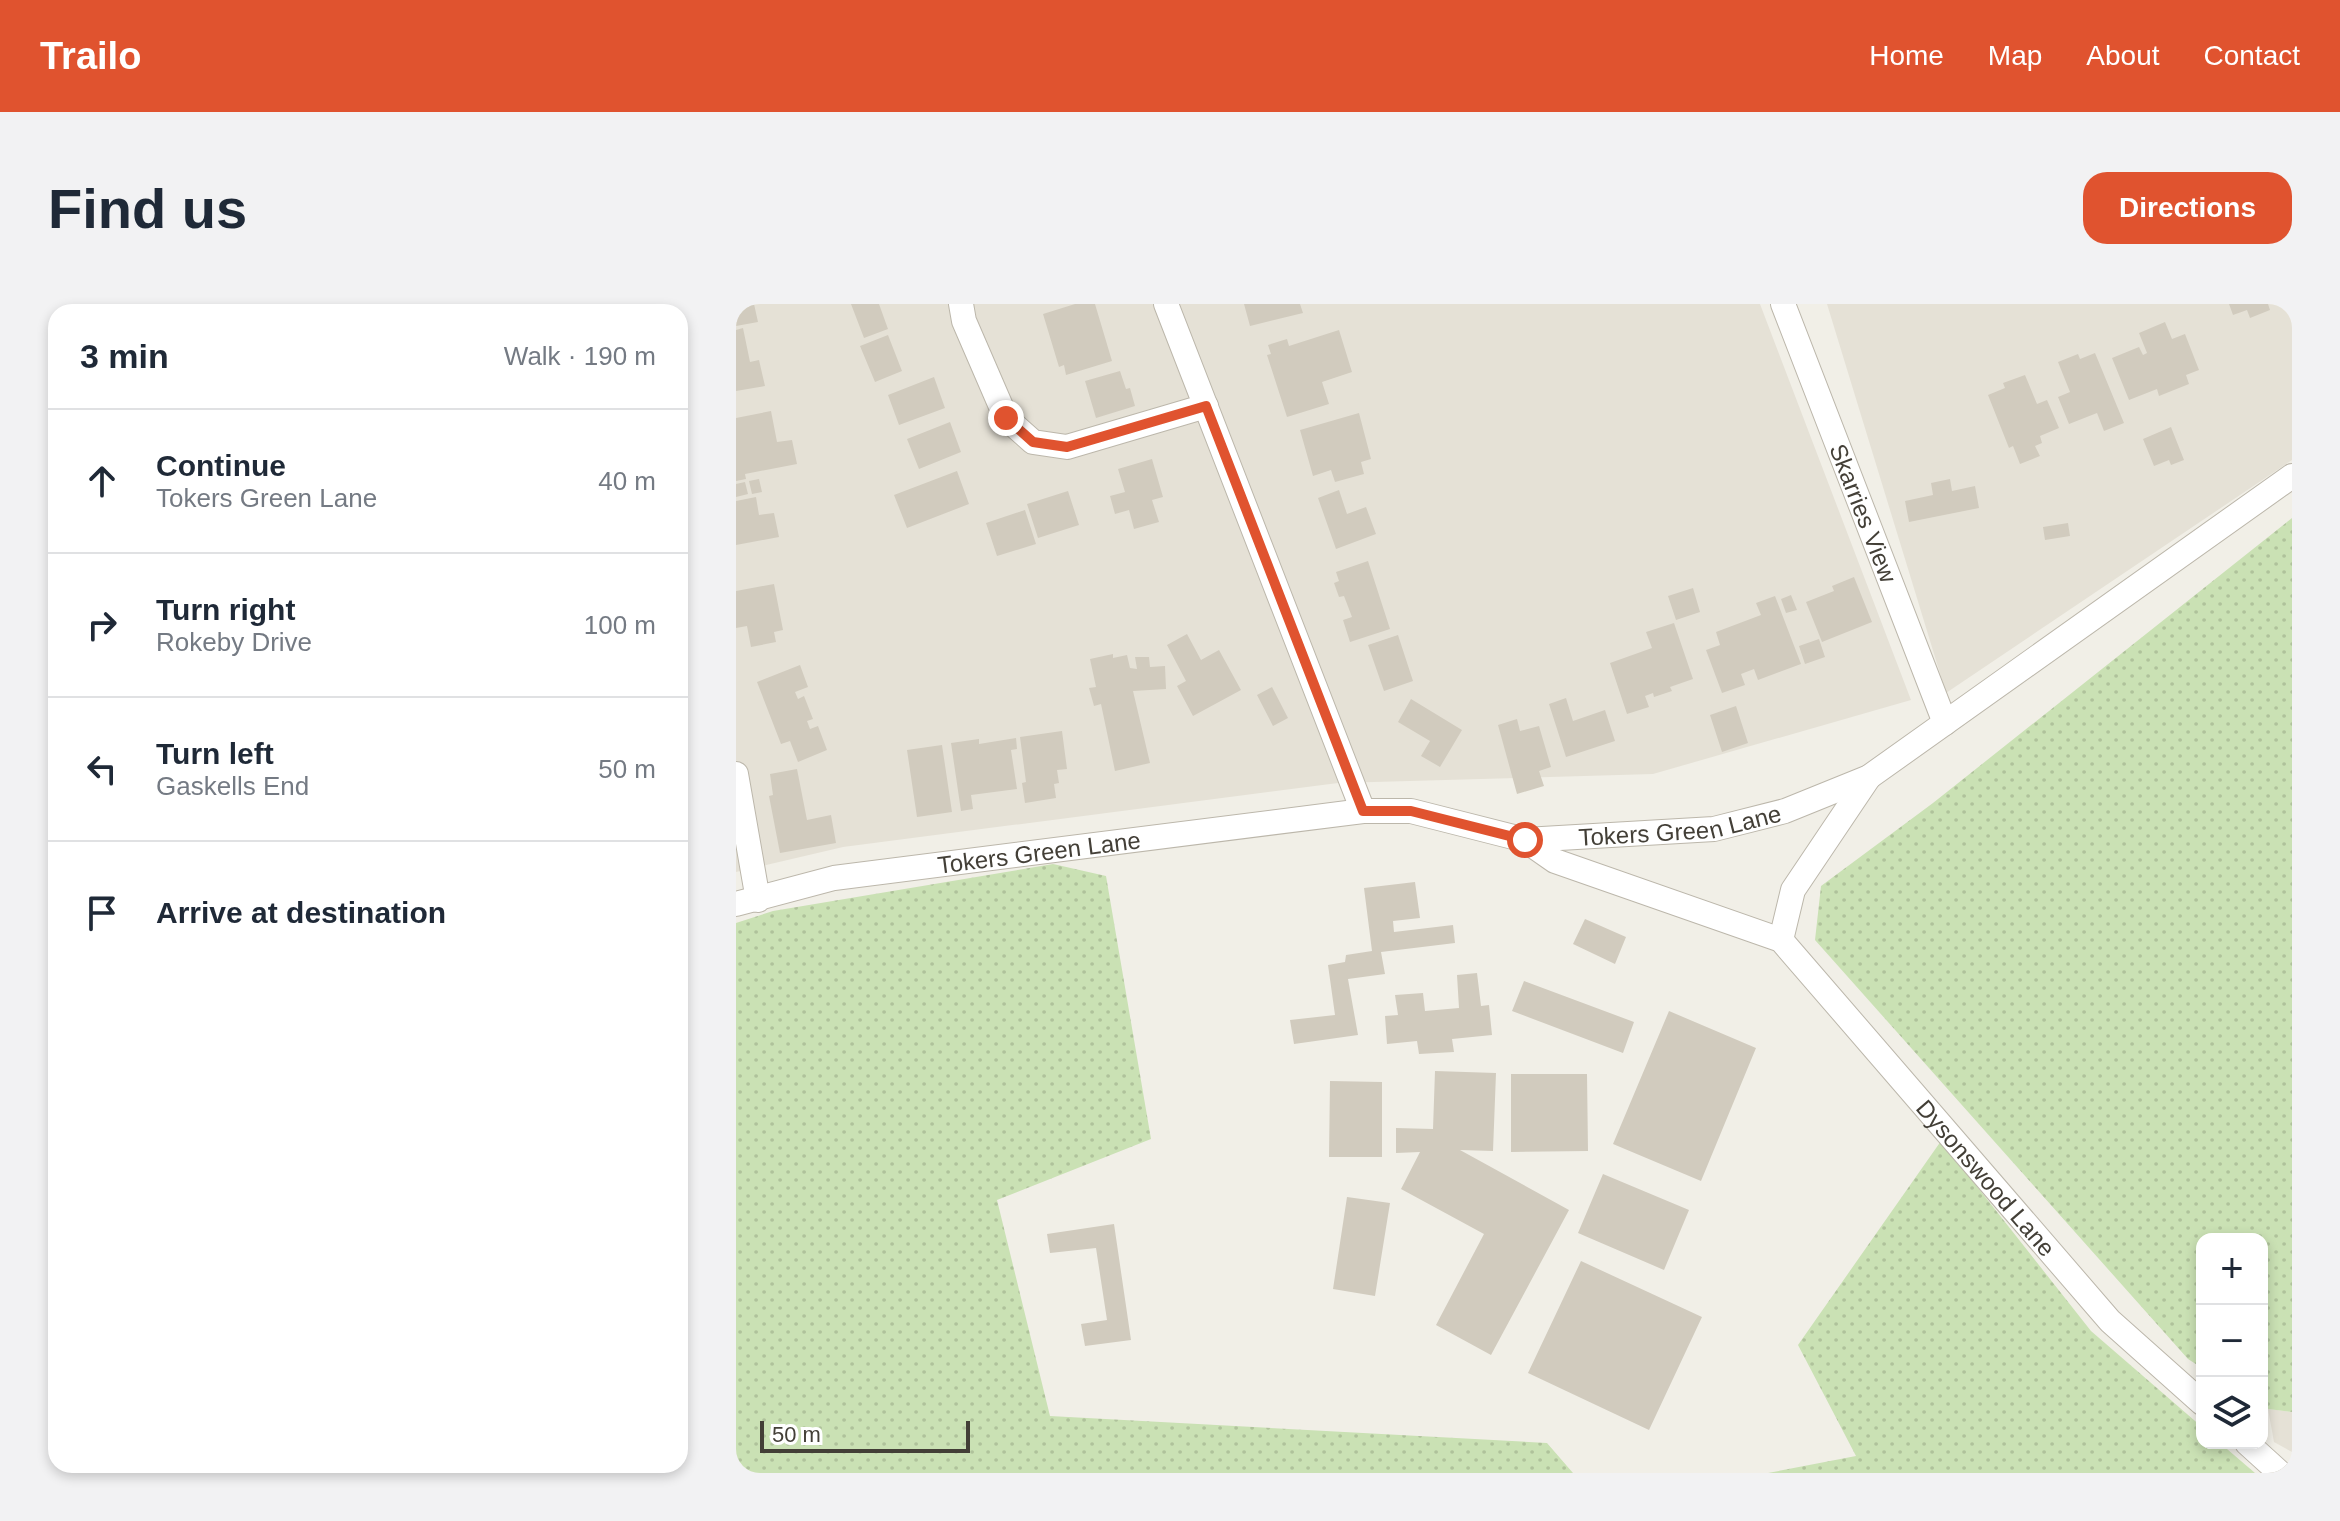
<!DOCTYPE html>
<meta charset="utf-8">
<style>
body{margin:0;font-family:Helvetica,sans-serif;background:#f2f2f3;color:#1f2937}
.controls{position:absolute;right:24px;bottom:24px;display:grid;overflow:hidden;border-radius:16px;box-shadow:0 4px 12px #0003}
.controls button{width:72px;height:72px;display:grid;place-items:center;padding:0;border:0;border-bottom:2px solid #e0e1e3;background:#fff;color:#1f2937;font:40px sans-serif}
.scale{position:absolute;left:24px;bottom:20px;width:210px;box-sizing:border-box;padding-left:8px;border:4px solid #433f37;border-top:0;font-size:22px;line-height:28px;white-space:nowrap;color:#433f37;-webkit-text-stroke:6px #fff;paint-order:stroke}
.stop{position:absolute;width:24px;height:24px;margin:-18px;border:6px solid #e0532f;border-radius:50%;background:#fff}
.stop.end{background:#e0532f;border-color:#fff;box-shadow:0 2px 8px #0008}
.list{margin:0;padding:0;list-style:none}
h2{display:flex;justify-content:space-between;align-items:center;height:104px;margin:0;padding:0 32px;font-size:34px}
h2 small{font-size:26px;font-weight:400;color:#747a83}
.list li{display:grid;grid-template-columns:52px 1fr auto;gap:24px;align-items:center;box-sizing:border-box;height:144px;padding:0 32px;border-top:2px solid #e0e1e3}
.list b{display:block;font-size:30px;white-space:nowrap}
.list p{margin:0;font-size:26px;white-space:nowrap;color:#747a83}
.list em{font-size:26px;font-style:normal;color:#747a83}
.icon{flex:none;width:44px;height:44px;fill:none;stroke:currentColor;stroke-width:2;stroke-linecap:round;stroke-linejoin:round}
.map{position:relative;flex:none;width:1556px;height:1169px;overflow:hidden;border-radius:24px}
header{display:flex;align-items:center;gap:48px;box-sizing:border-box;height:112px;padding:0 40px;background:#e0532f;color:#fff}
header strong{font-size:38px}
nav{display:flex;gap:44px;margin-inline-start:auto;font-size:28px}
.intro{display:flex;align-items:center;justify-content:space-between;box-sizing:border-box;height:192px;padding:0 48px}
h1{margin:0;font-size:56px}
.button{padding:20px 36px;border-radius:24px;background:#e0532f;color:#fff;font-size:28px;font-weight:700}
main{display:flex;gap:48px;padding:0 48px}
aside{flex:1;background:#fff;border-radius:24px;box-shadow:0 4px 12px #0003}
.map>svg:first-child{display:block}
</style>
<header>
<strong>Trailo</strong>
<nav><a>Home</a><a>Map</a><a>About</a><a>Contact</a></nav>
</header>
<div class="intro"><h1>Find us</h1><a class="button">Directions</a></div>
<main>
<aside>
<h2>3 min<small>Walk · 190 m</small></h2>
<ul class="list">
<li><svg class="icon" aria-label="ahead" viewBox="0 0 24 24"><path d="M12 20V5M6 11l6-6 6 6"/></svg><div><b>Continue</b><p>Tokers Green Lane</p></div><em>40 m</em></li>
<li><svg class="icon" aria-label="right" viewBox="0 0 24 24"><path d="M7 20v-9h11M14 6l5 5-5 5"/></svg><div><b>Turn right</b><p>Rokeby Drive</p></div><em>100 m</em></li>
<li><svg class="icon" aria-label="left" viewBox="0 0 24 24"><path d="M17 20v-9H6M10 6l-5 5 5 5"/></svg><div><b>Turn left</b><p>Gaskells End</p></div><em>50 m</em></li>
<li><svg class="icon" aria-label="arrive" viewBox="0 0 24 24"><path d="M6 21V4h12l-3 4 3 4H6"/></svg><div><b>Arrive at destination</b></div></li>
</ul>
</aside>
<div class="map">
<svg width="1556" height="1169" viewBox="0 0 1556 1169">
<defs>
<pattern id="grass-dots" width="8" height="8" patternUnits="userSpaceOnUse" patternTransform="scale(2)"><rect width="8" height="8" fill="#cae1b4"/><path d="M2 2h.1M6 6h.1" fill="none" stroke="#afc29b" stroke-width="1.8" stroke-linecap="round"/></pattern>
</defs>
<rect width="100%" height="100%" fill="#f1efe7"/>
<path fill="#e5e1d6" d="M 0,0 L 1024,0 L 1175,396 L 917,470 L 602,479 L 107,543 L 0,568 Z
M 1091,0 L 1556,0 L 1556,156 L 1210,389 Z
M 1532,1105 L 1556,1108 L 1556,1148 L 1538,1138 Z"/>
<path fill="url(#grass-dots)" d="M 1556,214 L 1556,1108 L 1532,1105 L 1526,1101 L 1526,935 L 1466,935 L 1466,1064 L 1452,1055 L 1079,636 L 1085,582 L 1197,499 Z
M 317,560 L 370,572 L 415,835 L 261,896 L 314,1112 L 811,1139 L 837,1169 L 0,1169 L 0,619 L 37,607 Z
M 1205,837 L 1355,1027 L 1466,1123 L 1466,1139 L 1484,1139 L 1519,1169 L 1032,1169 L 1120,1152 L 1062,1041 Z"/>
<path fill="#d1cbbe" d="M 0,0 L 18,0 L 22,18 L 0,22 Z
M 115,0 L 143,0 L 152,25 L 128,34 Z
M 339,0 L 359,0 L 376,57 L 330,71 L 328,61 L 323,63 L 307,10 Z
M 508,0 L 564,0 L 567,9 L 514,22 Z
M 1493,0 L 1532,0 L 1534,6 L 1514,14 L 1511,6 L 1497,11 Z
M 1429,18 L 1436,35 L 1449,30 L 1463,66 L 1450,71 L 1453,80 L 1423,92 L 1421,85 L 1393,96 L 1376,54 L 1403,43 L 1407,51 L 1411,49 L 1403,29 Z
M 7,24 L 14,58 L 23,56 L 29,82 L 0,87 L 0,26 Z
M 603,26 L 616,68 L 586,78 L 593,100 L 551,113 L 531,51 L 535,50 L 532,41 L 551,35 L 553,42 Z
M 152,31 L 166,67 L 139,78 L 124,42 Z
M 1359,49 L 1388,119 L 1368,127 L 1361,109 L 1333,120 L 1322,93 L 1334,88 L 1322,58 L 1342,50 L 1344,55 Z
M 384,67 L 390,85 L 394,84 L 399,102 L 360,114 L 349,77 Z
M 1289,71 L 1301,100 L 1311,96 L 1323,124 L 1304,132 L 1306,139 L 1299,142 L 1304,152 L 1284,160 L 1277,142 L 1273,144 L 1252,91 L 1269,84 L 1267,79 Z
M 198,73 L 209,104 L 163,121 L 152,91 Z
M 35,107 L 41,138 L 56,136 L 61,160 L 9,170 L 10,175 L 0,177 L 0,114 Z
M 623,109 L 635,155 L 625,158 L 628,170 L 599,178 L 595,166 L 577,172 L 564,126 Z
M 214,118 L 225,148 L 183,165 L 171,135 Z
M 1435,123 L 1448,156 L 1435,161 L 1433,156 L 1418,162 L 1407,135 Z
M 416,155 L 427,193 L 416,196 L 423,218 L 398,225 L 393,206 L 379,210 L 374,192 L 389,188 L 382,165 Z
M 221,167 L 233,200 L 171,224 L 158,191 Z
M 23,175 L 26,188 L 16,190 L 13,177 Z
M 1214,175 L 1216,187 L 1239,182 L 1243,204 L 1173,218 L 1169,197 L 1197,191 L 1195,179 Z
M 9,178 L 12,190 L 0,193 L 0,180 Z
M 603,186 L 611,210 L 630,203 L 640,230 L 600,245 L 582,194 Z
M 332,187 L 343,221 L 302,234 L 291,200 Z
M 20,193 L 23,211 L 38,209 L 43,233 L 0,241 L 0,197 Z
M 289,206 L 300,240 L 261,252 L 250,219 Z
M 1332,219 L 1334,232 L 1309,236 L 1307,223 Z
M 632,257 L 654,325 L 614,338 L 607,316 L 616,313 L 608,292 L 603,293 L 598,279 L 603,277 L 600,268 Z
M 1118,273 L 1136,318 L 1086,338 L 1070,298 L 1098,287 L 1096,282 Z
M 38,280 L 47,326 L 38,328 L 40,338 L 15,343 L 11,322 L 0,324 L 0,287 Z
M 957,284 L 964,308 L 940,316 L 932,292 Z
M 1055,291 L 1061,306 L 1050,309 L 1045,295 Z
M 1039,292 L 1065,360 L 1022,376 L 1018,365 L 1005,370 L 1009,381 L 986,389 L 970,346 L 984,341 L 980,328 L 1025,311 L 1020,299 Z
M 938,319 L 957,375 L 934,383 L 936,387 L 918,393 L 917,389 L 909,392 L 913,403 L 891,410 L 874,359 L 916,344 L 910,328 Z
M 451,330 L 465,356 L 483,346 L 505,386 L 457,412 L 441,382 L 450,377 L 431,341 Z
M 662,331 L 677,377 L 648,387 L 632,341 Z
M 1083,335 L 1089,353 L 1069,360 L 1063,342 Z
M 377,350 L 377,354 L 391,351 L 394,364 L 401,365 L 399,353 L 413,353 L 414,363 L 429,362 L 430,385 L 397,387 L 414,459 L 379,467 L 365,400 L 358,402 L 353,384 L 360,383 L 354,355 Z
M 64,361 L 72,383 L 59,388 L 62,395 L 68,392 L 77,415 L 71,417 L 74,425 L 82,422 L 91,446 L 62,458 L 54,437 L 45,440 L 21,378 Z
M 536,383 L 552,414 L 537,422 L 521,391 Z
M 830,394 L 837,417 L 869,406 L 879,437 L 830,453 L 813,400 Z
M 675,395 L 726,426 L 704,463 L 685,452 L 694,437 L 662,418 Z
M 1000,402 L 1012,439 L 986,448 L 974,411 Z
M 781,415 L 784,427 L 803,422 L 815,463 L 803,467 L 808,482 L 781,490 L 762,421 Z
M 326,427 L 331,465 L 321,466 L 323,479 L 318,480 L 320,494 L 289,499 L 286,479 L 290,478 L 284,433 Z
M 280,434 L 281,445 L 275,446 L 281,485 L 235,491 L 237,505 L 225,507 L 215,439 L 243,435 L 243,440 Z
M 206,441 L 216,508 L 181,513 L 171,446 Z
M 61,465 L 71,516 L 95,511 L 100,539 L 44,549 L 33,492 L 37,491 L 34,470 Z
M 679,578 L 684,614 L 657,617 L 658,628 L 717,621 L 719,639 L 645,648 L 649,670 L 612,675 L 622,731 L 558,740 L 554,716 L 599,711 L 592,661 L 609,658 L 610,651 L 636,647 L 628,584 Z
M 849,615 L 890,633 L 879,660 L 837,640 Z
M 741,669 L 745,702 L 753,701 L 756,731 L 716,735 L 718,748 L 683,750 L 681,737 L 651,740 L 649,712 L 662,711 L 659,691 L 687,689 L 689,707 L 723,704 L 721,671 Z
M 788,677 L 898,718 L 887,749 L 776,707 Z
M 933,707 L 1020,744 L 965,877 L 877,840 Z
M 699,767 L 760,769 L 757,847 L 724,846 L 833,906 L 755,1051 L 700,1021 L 748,930 L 665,885 L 684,848 L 660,849 L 660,824 L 697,825 Z
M 775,770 L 851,770 L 852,847 L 775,848 Z
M 594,777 L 646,778 L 646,853 L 593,853 Z
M 867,870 L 953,906 L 928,966 L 842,929 Z
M 611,893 L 654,899 L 639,992 L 597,985 Z
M 378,920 L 395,1036 L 349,1042 L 345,1020 L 371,1016 L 360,944 L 314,949 L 311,930 Z
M 845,957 L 966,1013 L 913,1126 L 792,1069 Z"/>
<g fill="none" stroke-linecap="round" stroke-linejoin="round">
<defs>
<g id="street">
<path d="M 225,0 L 228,17 L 270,114 L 297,138 L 331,143 L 470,102"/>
<path d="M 430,0 L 627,507"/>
<path id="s1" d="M 1047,0 L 1209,419"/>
<path d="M 0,470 L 22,596"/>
<path id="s2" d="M 789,536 L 819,557 L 1045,636 L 1374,1017 L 1466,1099"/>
<path id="s3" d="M 0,600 L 98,574 L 627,507 L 675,507 L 789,536 L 978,525 L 1049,507 L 1133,473 L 1556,172"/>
<path d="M 1045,636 L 1057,586 L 1133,473"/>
<path d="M 1511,1139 L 1544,1169"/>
</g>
</defs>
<use href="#street" stroke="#bcb7ab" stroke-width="26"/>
<use href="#street" stroke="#fff" stroke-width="24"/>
</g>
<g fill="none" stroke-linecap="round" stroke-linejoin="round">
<path stroke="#e0532f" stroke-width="10" d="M 270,114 L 297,138 L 331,143 L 470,102 L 627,507 L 675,507 L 789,536"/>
</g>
<g text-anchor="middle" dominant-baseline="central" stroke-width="6" stroke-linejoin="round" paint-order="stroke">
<g font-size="24" fill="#433f37" stroke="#fff">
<text stroke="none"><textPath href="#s1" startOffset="224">Skarries View</textPath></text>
<text stroke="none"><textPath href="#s3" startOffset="956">Tokers Green Lane</textPath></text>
<text stroke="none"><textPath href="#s3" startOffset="308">Tokers Green Lane</textPath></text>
<text stroke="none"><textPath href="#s2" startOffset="590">Dysonswood Lane</textPath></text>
</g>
</g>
</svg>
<div class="controls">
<button>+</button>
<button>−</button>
<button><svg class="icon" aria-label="layers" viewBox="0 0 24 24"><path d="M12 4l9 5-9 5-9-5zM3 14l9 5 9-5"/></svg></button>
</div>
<div class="scale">50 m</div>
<div class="stop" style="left:789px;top:536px"></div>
<div class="stop end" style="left:270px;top:114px"></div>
</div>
</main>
